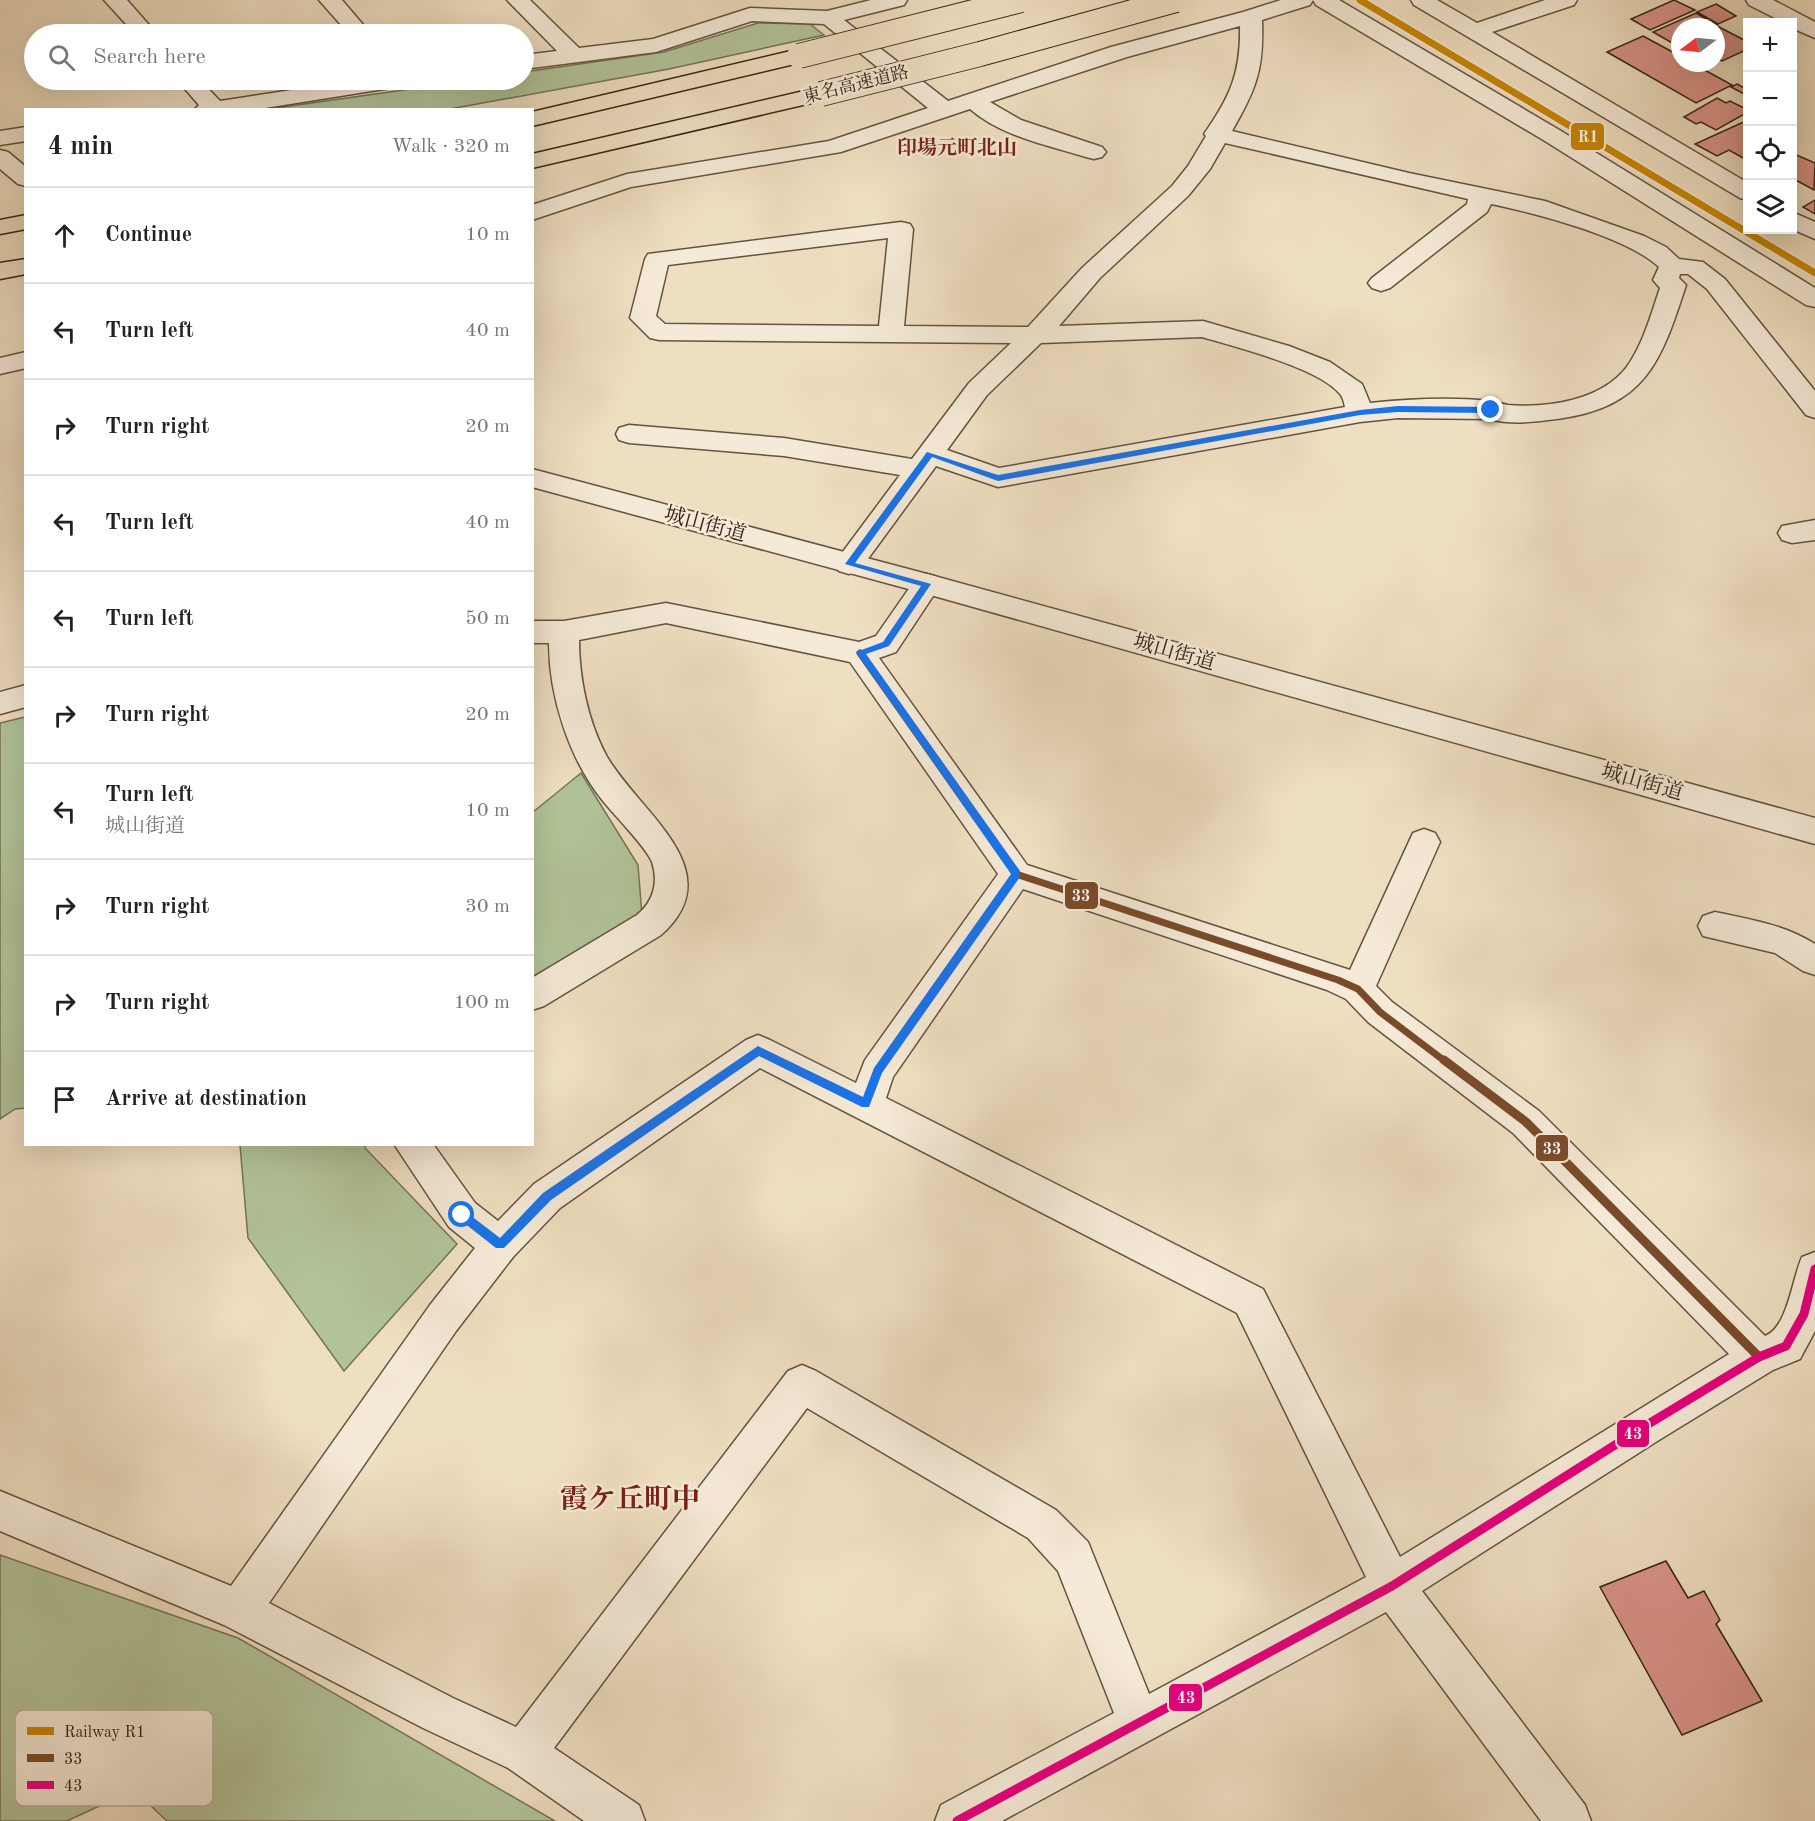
<!DOCTYPE html>
<meta charset="utf-8">
<style>
body{margin:0;font-family:"Old Standard TT","Noto Serif JP",serif;background:#f6f6f6;color:#222}
.controls{position:absolute;right:18px;top:18px;display:grid;overflow:hidden;border-radius:0px;box-shadow:0 6px 24px #0002}
.controls button{width:54px;height:54px;display:grid;place-items:center;padding:0;border:0;border-bottom:2px solid #e0e0e0;background:#fff;color:#222;font:30px sans-serif}
.compass{position:absolute;left:1671px;top:18px;width:54px;height:54px;border-radius:50%;background:#fff;box-shadow:0 6px 24px #0002;rotate:254deg}
.stop{position:absolute;width:18px;height:18px;margin:-14px;border:4px solid #1a73e8;border-radius:50%;background:#fff}
.stop.end{background:#1a73e8;border-color:#fff;box-shadow:0 2px 6px #0008}
.list{margin:0;padding:0;list-style:none}
h2{display:flex;justify-content:space-between;align-items:center;height:78px;margin:0;padding:0 24px;font-size:26px}
h2 small{font-size:20px;font-weight:400;color:#767676}
.list li{display:grid;grid-template-columns:39px 1fr auto;gap:18px;align-items:center;box-sizing:border-box;height:96px;padding:0 24px;border-top:2px solid #e0e0e0}
.list b{display:block;font-size:22px;white-space:nowrap}
.list p{margin:0;font-size:20px;white-space:nowrap;color:#767676}
.list em{font-size:20px;font-style:normal;color:#767676}
.icon{flex:none;width:33px;height:33px;fill:none;stroke:currentColor;stroke-width:2;stroke-linecap:round;stroke-linejoin:round}
.map{position:relative;flex:none;width:1815px;height:1821px;overflow:hidden}
.search{position:absolute;background:#fff;box-shadow:0 6px 24px #0002;left:24px;top:24px;width:510px;height:66px;display:flex;align-items:center;gap:15px;box-sizing:border-box;padding:0 21px;border-radius:33px;color:#767676;font-size:22px}
.panel{position:absolute;background:#fff;box-shadow:0 6px 24px #0002;left:24px;top:108px;width:510px;height:1038px;border-radius:0px}
.map>svg:first-child{display:block}
</style>
<div class="map">
<svg width="1815" height="1821" viewBox="0 0 1815 1821">
<rect width="100%" height="100%" fill="#efdfc1"/>
<filter id="stains"><feTurbulence type="fractalNoise" baseFrequency=".00333" numOctaves="4"/><feColorMatrix values="0 0 0 0 .2 0 0 0 0 .09 0 0 0 0 .02 0 0 0 .5 -.17"/></filter>
<radialGradient id="worn" r=".72"><stop offset=".6" stop-color="#630" stop-opacity="0"/><stop offset="1" stop-color="#630" stop-opacity=".3"/></radialGradient>
<path fill="#b2c398" stroke="#747457" stroke-width="1.5" d="M 758,23 L 810,24 L 824,35 L 669,69 L 450,109 L 269,109 L 474,80 L 524,80 L 524,72 L 664,52 Z
M 25,717 L 25,1108 L 15,1109 L 0,1119 L 0,723 Z
M 581,773 L 638,865 L 642,915 L 533,980 L 533,812 Z
M 240,1145 L 365,1145 L 365,1148 L 457,1244 L 344,1371 L 248,1238 Z
M 0,1555 L 238,1638 L 555,1821 L 167,1821 L 134,1790 L 67,1821 L 0,1821 Z"/>
<path fill="#da9489" stroke="#352416" stroke-width="1.5" d="M 1674,0 L 1695,10 L 1650,30 L 1631,19 Z
M 1716,4 L 1736,16 L 1718,24 L 1697,12 Z
M 1696,13 L 1717,25 L 1680,27 L 1680,42 L 1674,44 L 1653,32 Z
M 1719,27 L 1748,42 L 1748,49 L 1722,61 L 1716,58 L 1716,28 Z
M 1643,36 L 1680,56 L 1680,63 L 1692,63 L 1732,85 L 1696,103 L 1607,52 Z
M 1737,84 L 1748,90 L 1748,96 L 1731,87 Z
M 1717,98 L 1726,103 L 1730,101 L 1748,110 L 1748,112 L 1716,130 L 1701,122 L 1696,124 L 1684,117 Z
M 1748,120 L 1748,157 L 1745,159 L 1729,150 L 1717,156 L 1695,144 Z
M 1792,153 L 1815,163 L 1814,190 L 1792,178 Z
M 1815,200 L 1815,214 L 1803,207 Z
M 1666,1561 L 1688,1598 L 1704,1591 L 1720,1620 L 1716,1624 L 1762,1701 L 1682,1735 L 1600,1587 Z"/>
<g fill="none" stroke-linecap="round" stroke-linejoin="round">
<defs>
<path id="minor" d="M 104,0 L 127,0 L 157,34 L 135,34 Z
M 319,0 L 342,0 L 371,34 L 349,34 Z
M 507,0 L 530,0 L 579,48 L 653,39 L 750,8 L 827,11 L 871,0 L 907,0 L 904,5 L 844,20 L 948,101 L 1111,47 L 1243,12 L 1281,0 L 1313,0 L 1310,5 L 1262,20 C 1264,70 1256,89 1232,131 L 1409,173 L 1545,201 L 1644,236 L 1666,247 L 1679,259 L 1703,262 L 1725,279 L 1815,391 L 1815,418 L 1806,415 L 1707,289 L 1688,274 L 1680,274 L 1679,278 L 1686,285 C 1661,362 1646,407 1557,419 C 1534,422 1512,425 1489,419 L 1398,418 L 1360,422 L 998,487 L 936,466 L 859,571 L 849,574 L 839,571 L 835,564 L 839,557 L 900,475 L 784,456 L 629,443 L 619,440 L 616,434 L 619,428 L 629,425 L 784,438 L 912,459 L 969,383 L 1011,343 L 659,340 L 650,338 L 630,318 L 645,259 L 648,254 L 901,222 L 910,224 L 913,229 L 904,326 L 1028,327 L 1082,268 L 1172,186 L 1188,166 L 1206,136 L 1204,134 C 1230,97 1241,73 1240,26 L 1127,57 L 990,102 L 1021,120 L 1102,147 L 1106,152 L 1102,157 L 1094,159 L 1086,157 C 1047,145 1001,136 970,109 L 841,152 L 631,187 L 532,220 L 532,205 L 627,174 L 829,141 L 928,108 L 824,24 L 752,21 L 656,52 L 524,69 L 524,55 L 557,51 ZM 1225,143 L 1468,199 L 1467,204 L 1372,278 L 1368,283 L 1372,288 L 1381,291 L 1390,288 L 1487,212 L 1491,204 C 1535,213 1627,237 1659,267 L 1653,280 L 1660,288 C 1651,314 1643,345 1626,368 C 1600,401 1547,408 1508,405 C 1501,404 1496,402 1490,401 C 1451,397 1409,399 1370,403 L 1362,384 L 1330,362 L 1289,346 L 1203,321 L 1059,326 L 1100,278 L 1188,196 L 1210,169 ZM 888,238 L 879,326 L 665,324 L 656,316 L 668,265 ZM 1202,337 C 1236,347 1319,368 1340,394 C 1343,397 1344,403 1345,407 L 999,468 L 947,450 L 987,395 L 1041,343 Z
M 1313,0 L 1339,0 L 1561,131 L 1815,288 L 1815,307 L 1806,305 L 1545,141 L 1316,5 Z
M 1411,0 L 1437,0 L 1477,23 L 1545,0 L 1577,0 L 1574,5 L 1492,32 L 1748,183 L 1748,200 L 1740,198 L 1414,5 Z
M 1746,0 L 1773,0 L 1815,22 L 1815,38 L 1792,28 L 1792,22 L 1783,22 L 1749,5 Z
M 177,80 L 200,80 L 220,101 L 357,80 L 408,80 L 405,85 L 397,87 L 252,110 L 194,110 L 199,105 Z
M 26,127 L 26,141 L 0,145 L 0,131 Z
M 1792,212 L 1815,222 L 1815,239 L 1792,229 Z
M 26,352 L 26,368 L 0,374 L 0,358 Z
M 1815,520 L 1815,540 L 1792,543 L 1782,540 L 1778,533 L 1782,526 Z
M 927,574 L 937,577 L 941,584 L 896,652 L 879,658 L 1027,865 L 1350,970 L 1413,833 L 1424,829 L 1435,833 L 1440,842 L 1376,986 L 1392,1002 L 1539,1111 L 1765,1336 C 1788,1327 1792,1279 1802,1257 L 1815,1252 L 1815,1331 L 1800,1359 L 1773,1370 L 1659,1440 L 1422,1591 L 1585,1805 L 1591,1821 L 1541,1821 L 1386,1612 L 1002,1821 L 935,1821 L 941,1805 L 1114,1713 L 1058,1571 L 1028,1538 L 807,1408 L 554,1748 L 639,1805 L 645,1821 L 584,1821 L 508,1768 L 423,1728 L 224,1625 L 0,1531 L 0,1491 L 231,1586 L 430,1305 L 475,1248 L 449,1227 L 394,1144 L 433,1144 L 475,1203 L 498,1221 L 534,1184 L 746,1040 L 758,1035 L 770,1040 L 856,1083 L 865,1060 L 998,874 L 850,662 L 666,623 L 579,640 C 579,678 588,721 606,755 C 637,811 734,870 661,935 L 544,1006 L 532,1010 L 532,978 L 637,915 C 653,902 659,883 652,862 C 646,847 615,816 603,801 C 569,759 549,696 549,643 L 532,643 L 532,621 L 564,621 L 666,603 L 859,642 L 876,636 L 917,577 ZM 1023,889 L 1327,990 L 1346,999 L 1368,1022 L 1513,1133 L 1729,1354 L 1400,1557 L 1263,1289 L 886,1098 L 893,1077 ZM 760,1068 L 1237,1313 L 1366,1577 L 1149,1694 L 1088,1542 L 1056,1510 L 816,1371 L 802,1365 L 788,1371 L 516,1727 L 453,1698 L 269,1603 L 456,1331 L 513,1257 L 560,1208 Z
M 26,685 L 26,707 L 0,714 L 0,692 Z
M 1715,912 C 1751,920 1783,924 1815,944 L 1815,975 L 1803,971 L 1775,953 L 1703,936 L 1698,926 L 1703,916 Z"/>
<path id="tertiary" d="M 0,150 L 8,152 L 26,167 L 26,186 L 18,184 L 0,169 Z
M 532,469 L 927,574 L 1815,818 L 1815,844 L 927,594 L 532,487 Z"/>
<path id="motorway" d="M 799,49 L 807,51 L 810,56 L 807,61 L 532,126 L 532,112 Z
M 821,87 L 829,89 L 832,94 L 829,99 L 532,168 L 532,154 Z
M 26,215 L 26,229 L 0,234 L 0,220 Z
M 26,259 L 26,274 L 0,279 L 0,263 Z"/>
</defs>
<use href="#minor" stroke="#645341" stroke-width="3"/>
<use href="#tertiary" stroke="#645341" stroke-width="3"/>
<use href="#motorway" stroke="#352416" stroke-width="3"/>
<use href="#minor" fill="#f5ead7" fill-rule="evenodd"/>
<use href="#tertiary" fill="#f5ead7" fill-rule="evenodd"/>
<use href="#motorway" fill="#efdfc1" fill-rule="evenodd"/>
<defs>
<path id="motorway-bridge" d="M 799,56 L 1021,0
M 821,94 L 980,54 L 1176,0"/>
</defs>
<use href="#motorway-bridge" stroke="#352416" stroke-width="26" stroke-linecap="butt"/>
<use href="#motorway-bridge" stroke="#efdfc1" stroke-width="24"/>
<defs>
<path id="bus-1-far1" d="M 860,653 L 1016,874 L 1338,980 L 1358,989 L 1380,1012 L 1446,1062"/>
<path id="bus-1" d="M 1444,1060 L 1526,1122 L 1759,1357"/>
<path id="bus-2" d="M 957,1821 L 1392,1586 L 1645,1426 L 1759,1357 L 1786,1346 L 1804,1314 L 1815,1269"/>
</defs>
<use href="#bus-1-far1" stroke="#f5ead7" stroke-width="11"/>
<use href="#bus-1" stroke="#f5ead7" stroke-width="14"/>
<use href="#bus-2" stroke="#f5ead7" stroke-width="14"/>
<use href="#bus-1-far1" stroke="#7a4b2a" stroke-width="7"/>
<use href="#bus-1" stroke="#7a4b2a" stroke-width="9"/>
<use href="#bus-2" stroke="#e5007d" stroke-width="9"/>
<defs>
<path id="rail-1" d="M 1360,0 L 1815,273"/>
</defs>
<use href="#rail-1" stroke="#f5ead7" stroke-width="10"/>
<use href="#rail-1" stroke="#c68606" stroke-width="7"/>
</g>
<path fill="#1a73e8" d="M 1398,406 L 1491,407 L 1495,410 L 1491,413 L 1398,412 L 1360,415 L 998,481 L 932,457 L 855,563 L 931,584 L 889,646 L 866,654 L 1020,871 L 1020,877 L 882,1073 L 869,1107 L 862,1107 L 759,1056 L 551,1200 L 504,1248 L 496,1248 L 459,1219 L 459,1212 L 466,1212 L 500,1238 L 543,1193 L 758,1046 L 863,1097 L 874,1068 L 1011,874 L 856,652 L 883,642 L 921,586 L 845,564 L 927,452 L 998,475 L 1360,410 Z"/>
<g text-anchor="middle" dominant-baseline="central" stroke-width="5" stroke-linejoin="round" paint-order="stroke">
<g font-size="18" fill="#352416" stroke="#f5ead7">
<text transform="translate(856 85) rotate(-14)">東名高速道路</text>
</g>
<g font-size="20" font-weight="bold" fill="#7a1f14" stroke="#f5ead7">
<text x="957" y="149">印場元町北山</text>
</g>
<g font-size="21" fill="#352416" stroke="#f5ead7">
<text transform="translate(705 525) rotate(15)">城山街道</text>
<text transform="translate(1174 653) rotate(16)">城山街道</text>
<text transform="translate(1642 783) rotate(16)">城山街道</text>
</g>
<g font-size="28" font-weight="bold" fill="#7a1f14" stroke="#f5ead7">
<text x="630" y="1501">霞ケ丘町中</text>
</g>
</g>
<rect x="15" y="1710" width="198" height="96" rx="9" fill="#f5ead7" stroke="#bbaf9d" stroke-width="1.5"/>
<rect x="27" y="1727" width="27" height="8" fill="#c68606"/>
<rect x="27" y="1754" width="27" height="8" fill="#7a4b2a"/>
<rect x="27" y="1781" width="27" height="8" fill="#e5007d"/>
<g font-size="16" fill="#352416">
<text x="64" y="1737">Railway R1</text>
<text x="64" y="1764">33</text>
<text x="64" y="1791">43</text>
</g>
<g stroke="#f5ead7" stroke-width="2">
<rect x="1570" y="122" width="35" height="29" rx="6" fill="#c68606"/>
<rect x="1064" y="881" width="35" height="29" rx="6" fill="#7a4b2a"/>
<rect x="1535" y="1134" width="34" height="28" rx="6" fill="#7a4b2a"/>
<rect x="1616" y="1419" width="34" height="29" rx="6" fill="#e5007d"/>
<rect x="1168" y="1683" width="35" height="29" rx="6" fill="#e5007d"/>
</g>
<g font-size="16" text-anchor="middle" font-weight="bold" fill="#fff">
<text x="1588" y="142">R1</text>
<text x="1081" y="901">33</text>
<text x="1552" y="1154">33</text>
<text x="1633" y="1439">43</text>
<text x="1186" y="1703">43</text>
</g>
<rect width="100%" height="100%" filter="url(#stains)"/>
<rect width="100%" height="100%" fill="url(#worn)"/>
</svg>
<div class="controls">
<button>+</button>
<button>−</button>
<button><svg class="icon" aria-label="locate" viewBox="0 0 24 24"><circle cx="12" cy="12" r="6"/><path d="M12 2v4M12 18v4M2 12h4M18 12h4"/></svg></button>
<button><svg class="icon" aria-label="layers" viewBox="0 0 24 24"><path d="M12 4l9 5-9 5-9-5zM3 14l9 5 9-5"/></svg></button>
</div>
<svg class="compass" viewBox="-18 -18 36 36"><path d="M0-13l5 13h-10z" fill="#e53935"/><path d="M0 13l5-13h-10z" fill="#767676"/></svg>
<div class="stop" style="left:462px;top:1215px"></div>
<div class="stop end" style="left:1491px;top:410px"></div>
<div class="search"><svg class="icon" aria-label="search" viewBox="0 0 24 24"><circle cx="10" cy="10" r="6"/><path d="M15 15l6 6"/></svg>Search here</div>
<section class="panel">
<h2>4 min<small>Walk · 320 m</small></h2>
<ul class="list">
<li><svg class="icon" aria-label="ahead" viewBox="0 0 24 24"><path d="M12 20V5M6 11l6-6 6 6"/></svg><div><b>Continue</b></div><em>10 m</em></li>
<li><svg class="icon" aria-label="left" viewBox="0 0 24 24"><path d="M17 20v-9H6M10 6l-5 5 5 5"/></svg><div><b>Turn left</b></div><em>40 m</em></li>
<li><svg class="icon" aria-label="right" viewBox="0 0 24 24"><path d="M7 20v-9h11M14 6l5 5-5 5"/></svg><div><b>Turn right</b></div><em>20 m</em></li>
<li><svg class="icon" aria-label="left" viewBox="0 0 24 24"><path d="M17 20v-9H6M10 6l-5 5 5 5"/></svg><div><b>Turn left</b></div><em>40 m</em></li>
<li><svg class="icon" aria-label="left" viewBox="0 0 24 24"><path d="M17 20v-9H6M10 6l-5 5 5 5"/></svg><div><b>Turn left</b></div><em>50 m</em></li>
<li><svg class="icon" aria-label="right" viewBox="0 0 24 24"><path d="M7 20v-9h11M14 6l5 5-5 5"/></svg><div><b>Turn right</b></div><em>20 m</em></li>
<li><svg class="icon" aria-label="left" viewBox="0 0 24 24"><path d="M17 20v-9H6M10 6l-5 5 5 5"/></svg><div><b>Turn left</b><p>城山街道</p></div><em>10 m</em></li>
<li><svg class="icon" aria-label="right" viewBox="0 0 24 24"><path d="M7 20v-9h11M14 6l5 5-5 5"/></svg><div><b>Turn right</b></div><em>30 m</em></li>
<li><svg class="icon" aria-label="right" viewBox="0 0 24 24"><path d="M7 20v-9h11M14 6l5 5-5 5"/></svg><div><b>Turn right</b></div><em>100 m</em></li>
<li><svg class="icon" aria-label="arrive" viewBox="0 0 24 24"><path d="M6 21V4h12l-3 4 3 4H6"/></svg><div><b>Arrive at destination</b></div></li>
</ul>
</section>
</div>
